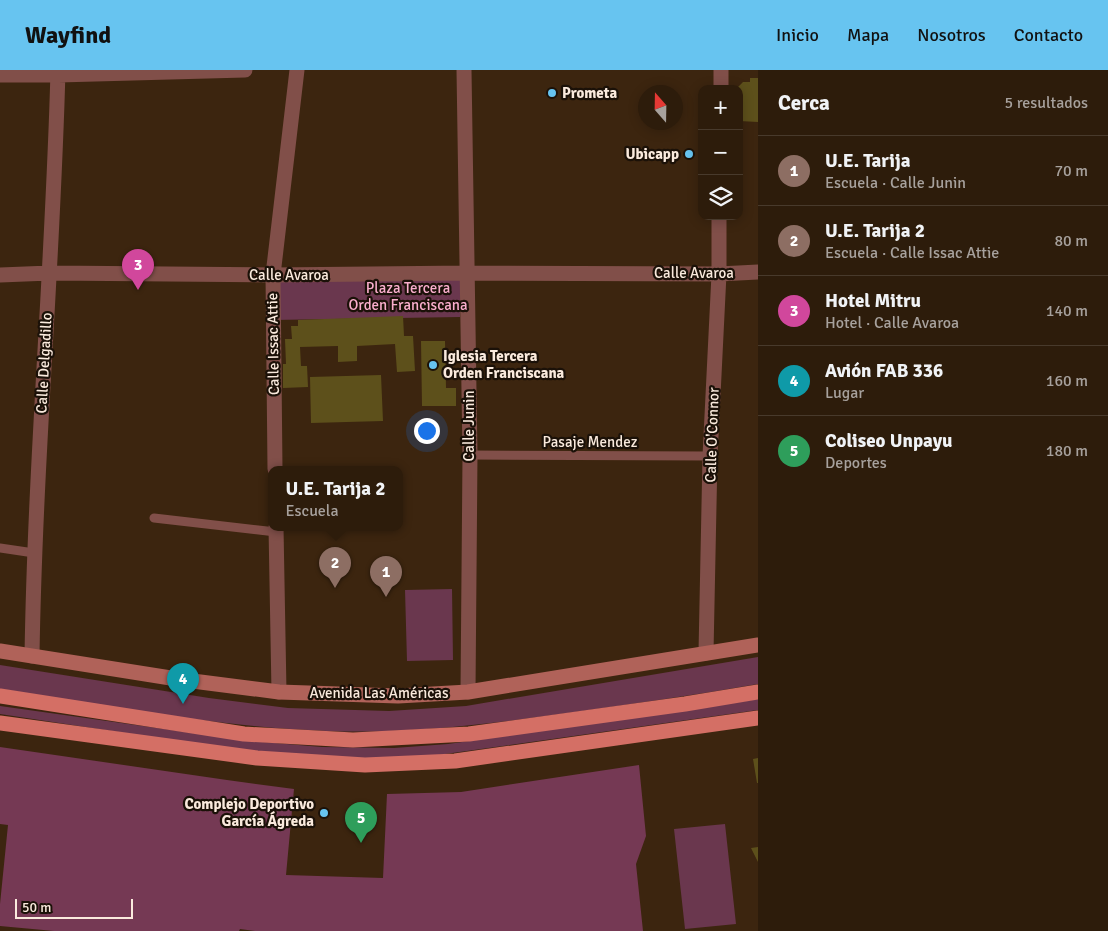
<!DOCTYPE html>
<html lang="es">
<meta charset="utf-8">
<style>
body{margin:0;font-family:Signika,sans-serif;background:#352514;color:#f1f3f6}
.controls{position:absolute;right:15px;top:15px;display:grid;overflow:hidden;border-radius:10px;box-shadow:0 2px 12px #0003}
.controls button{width:45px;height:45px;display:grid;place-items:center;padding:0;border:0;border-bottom:1px solid #483a2c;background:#2d1c0b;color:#f1f3f6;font:25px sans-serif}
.compass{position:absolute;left:638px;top:15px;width:45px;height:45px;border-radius:50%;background:#2d1c0b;box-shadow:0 2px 12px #0003;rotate:340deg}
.scale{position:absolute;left:15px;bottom:12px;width:118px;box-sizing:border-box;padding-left:5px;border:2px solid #faeadd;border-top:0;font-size:14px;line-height:18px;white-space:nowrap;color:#faeadd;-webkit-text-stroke:4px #1b1108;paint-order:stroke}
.you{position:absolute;left:426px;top:360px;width:18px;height:18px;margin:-12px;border:4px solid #fff;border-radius:50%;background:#1a73e8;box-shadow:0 0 0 8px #1a73e833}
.badge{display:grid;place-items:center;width:32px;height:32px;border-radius:50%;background:#67c4f0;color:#fff;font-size:16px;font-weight:700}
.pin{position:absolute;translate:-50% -41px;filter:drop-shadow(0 1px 2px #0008)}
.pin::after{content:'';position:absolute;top:26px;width:18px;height:15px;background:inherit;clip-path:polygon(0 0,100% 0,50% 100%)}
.popup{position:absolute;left:268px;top:396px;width:135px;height:65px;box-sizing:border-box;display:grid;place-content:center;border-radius:10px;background:#2d1c0b;filter:drop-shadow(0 1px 4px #0005);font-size:16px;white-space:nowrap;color:#a7a19d}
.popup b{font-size:19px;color:#f1f3f6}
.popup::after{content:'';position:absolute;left:50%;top:100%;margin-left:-10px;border:10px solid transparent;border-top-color:#2d1c0b}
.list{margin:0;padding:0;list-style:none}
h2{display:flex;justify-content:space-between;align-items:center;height:65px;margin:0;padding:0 20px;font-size:21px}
h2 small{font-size:16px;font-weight:400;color:#a7a19d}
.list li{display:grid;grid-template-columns:32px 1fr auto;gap:15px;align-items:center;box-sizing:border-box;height:70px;padding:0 20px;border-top:1px solid #483a2c}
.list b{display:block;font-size:19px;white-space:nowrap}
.list p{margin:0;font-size:16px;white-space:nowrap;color:#a7a19d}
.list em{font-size:16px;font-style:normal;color:#a7a19d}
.icon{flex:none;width:28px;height:28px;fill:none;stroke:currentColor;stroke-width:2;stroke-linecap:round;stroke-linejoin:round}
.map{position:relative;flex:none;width:758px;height:861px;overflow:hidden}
header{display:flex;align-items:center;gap:30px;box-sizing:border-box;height:70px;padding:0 25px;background:#67c4f0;color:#111}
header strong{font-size:24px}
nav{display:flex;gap:28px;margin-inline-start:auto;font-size:18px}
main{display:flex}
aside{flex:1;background:#2d1c0b}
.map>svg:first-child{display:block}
</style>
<header>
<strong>Wayfind</strong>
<nav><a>Inicio</a><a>Mapa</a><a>Nosotros</a><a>Contacto</a></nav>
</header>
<main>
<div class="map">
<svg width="758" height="861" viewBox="0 0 758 861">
<rect width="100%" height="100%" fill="#3c250f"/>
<path fill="#6a374e" d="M 461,205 L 460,247 L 272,250 L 275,208 Z
M 452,519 L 453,590 L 407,591 L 405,520 Z
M 758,587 L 758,614 C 695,625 632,634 568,643 C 488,654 409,664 327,661 C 217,657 108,636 0,619 L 0,595 L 209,628 L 288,638 L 389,641 L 466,636 Z
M 758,629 L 758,640 L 438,685 L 384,688 L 333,688 L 223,678 L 0,644 L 0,636 L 250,671 L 322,677 L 394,678 L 448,674 L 682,641 Z
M 725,754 L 736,854 L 685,859 L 674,759 Z"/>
<path fill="#753954" d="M 0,677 L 227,710 L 294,719 L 286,805 L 383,808 L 387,724 L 461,722 L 639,695 L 646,766 L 636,794 L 643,861 L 255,861 L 240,859 L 239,861 L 54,861 L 0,856 L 0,834 L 8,755 L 0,754 Z"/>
<path fill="#5d501b" d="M 750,8 L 758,8 L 758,52 L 739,51 L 739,19 L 736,19 L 743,12 L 750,12 Z
M 403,246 L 404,266 L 413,266 L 415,301 L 397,302 L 395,274 L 357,276 L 357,291 L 338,292 L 338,276 L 300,277 L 301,296 L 307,296 L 308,317 L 283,318 L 283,294 L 286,294 L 285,269 L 292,269 L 291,256 L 298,256 L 298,250 Z
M 421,271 L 445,271 L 446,318 L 456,318 L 456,336 L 422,336 Z
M 381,305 L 383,351 L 311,353 L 310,307 Z
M 758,688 L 758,713 L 757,713 L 753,689 Z
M 758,777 L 758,792 L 751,778 Z"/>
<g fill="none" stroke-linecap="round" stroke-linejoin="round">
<path stroke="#814f49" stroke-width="9" d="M 470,385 L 710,386
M 154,448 L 276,462
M 0,478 L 34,483"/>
<path stroke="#814f49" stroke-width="15" d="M 464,0 L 470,385 L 468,622
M 0,5 L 58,5 L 245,0
M 721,19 L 721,0
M 0,205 L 50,203 L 273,205 L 468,203 L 719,204 L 758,202
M 275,399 L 273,205 L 297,0
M 276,457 L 279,622
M 706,583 L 710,386 L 719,204 L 719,146
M 32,586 C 35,391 53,196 58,0"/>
<path stroke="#b06259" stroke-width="15" d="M 0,581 L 177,609 L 279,622 L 398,626 L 468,622 L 758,575"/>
<path stroke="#d46f65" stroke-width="15" d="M 0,626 L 244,664 L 353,670 L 469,664 L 685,634 L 758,622
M 0,653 L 257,688 L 365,695 L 455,691 L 758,648"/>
</g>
<g fill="#67c4f0" stroke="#1b1108" stroke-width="2">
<circle cx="552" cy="23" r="5"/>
<circle cx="689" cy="84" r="5"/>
<circle cx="433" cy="295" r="5"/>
<circle cx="324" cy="743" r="5"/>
</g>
<g text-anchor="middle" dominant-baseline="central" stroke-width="4.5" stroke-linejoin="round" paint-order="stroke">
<g font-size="15" font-weight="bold" fill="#faeadd" stroke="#1b1108" text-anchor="start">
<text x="562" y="23">Prometa</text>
<text x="679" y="84" text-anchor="end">Ubicapp</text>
<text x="443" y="286">Iglesia Tercera<tspan x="443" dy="17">Orden Franciscana</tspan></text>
<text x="314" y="734" text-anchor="end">Complejo Deportivo<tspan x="314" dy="17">García Ágreda</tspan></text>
</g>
<g font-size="15" fill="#faeadd" stroke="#1b1108">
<text x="694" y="203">Calle Avaroa</text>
<text x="289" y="205">Calle Avaroa</text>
<text transform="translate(273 274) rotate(-91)">Calle Issac Attie</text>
<text transform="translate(44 293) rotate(-87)">Calle Delgadillo</text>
<text transform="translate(469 356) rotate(-90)">Calle Junin</text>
<text transform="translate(712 365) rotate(-88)">Calle O'Connor</text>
<text x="590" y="372">Pasaje Mendez</text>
<text x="379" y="623">Avenida Las Américas</text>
</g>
<g font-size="15" fill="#faaecd" stroke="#1b1108">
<text x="408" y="218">Plaza Tercera<tspan x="408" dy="17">Orden Franciscana</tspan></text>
</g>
</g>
</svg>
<div class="controls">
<button>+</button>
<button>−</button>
<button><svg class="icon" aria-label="layers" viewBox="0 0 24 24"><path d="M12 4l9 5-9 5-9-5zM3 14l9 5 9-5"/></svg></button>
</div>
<svg class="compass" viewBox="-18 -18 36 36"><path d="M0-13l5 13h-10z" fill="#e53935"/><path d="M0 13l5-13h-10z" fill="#a7a19d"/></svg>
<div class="scale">50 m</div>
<div class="you"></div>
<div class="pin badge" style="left:386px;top:527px;background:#8d6e63">1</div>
<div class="pin badge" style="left:335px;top:518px;background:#8d6e63">2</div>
<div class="popup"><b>U.E. Tarija 2</b>Escuela</div>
<div class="pin badge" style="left:138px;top:220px;background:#d1479c">3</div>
<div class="pin badge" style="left:183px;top:634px;background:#0f9aa8">4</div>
<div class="pin badge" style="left:361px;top:773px;background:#2e9e5b">5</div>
</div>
<aside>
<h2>Cerca<small>5 resultados</small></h2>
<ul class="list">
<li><span class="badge" style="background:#8d6e63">1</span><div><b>U.E. Tarija</b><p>Escuela · Calle Junin</p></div><em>70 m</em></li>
<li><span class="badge" style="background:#8d6e63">2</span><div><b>U.E. Tarija 2</b><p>Escuela · Calle Issac Attie</p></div><em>80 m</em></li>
<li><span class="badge" style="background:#d1479c">3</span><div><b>Hotel Mitru</b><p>Hotel · Calle Avaroa</p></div><em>140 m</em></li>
<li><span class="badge" style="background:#0f9aa8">4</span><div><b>Avión FAB 336</b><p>Lugar</p></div><em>160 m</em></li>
<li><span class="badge" style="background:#2e9e5b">5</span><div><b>Coliseo Unpayu</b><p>Deportes</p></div><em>180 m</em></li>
</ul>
</aside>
</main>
